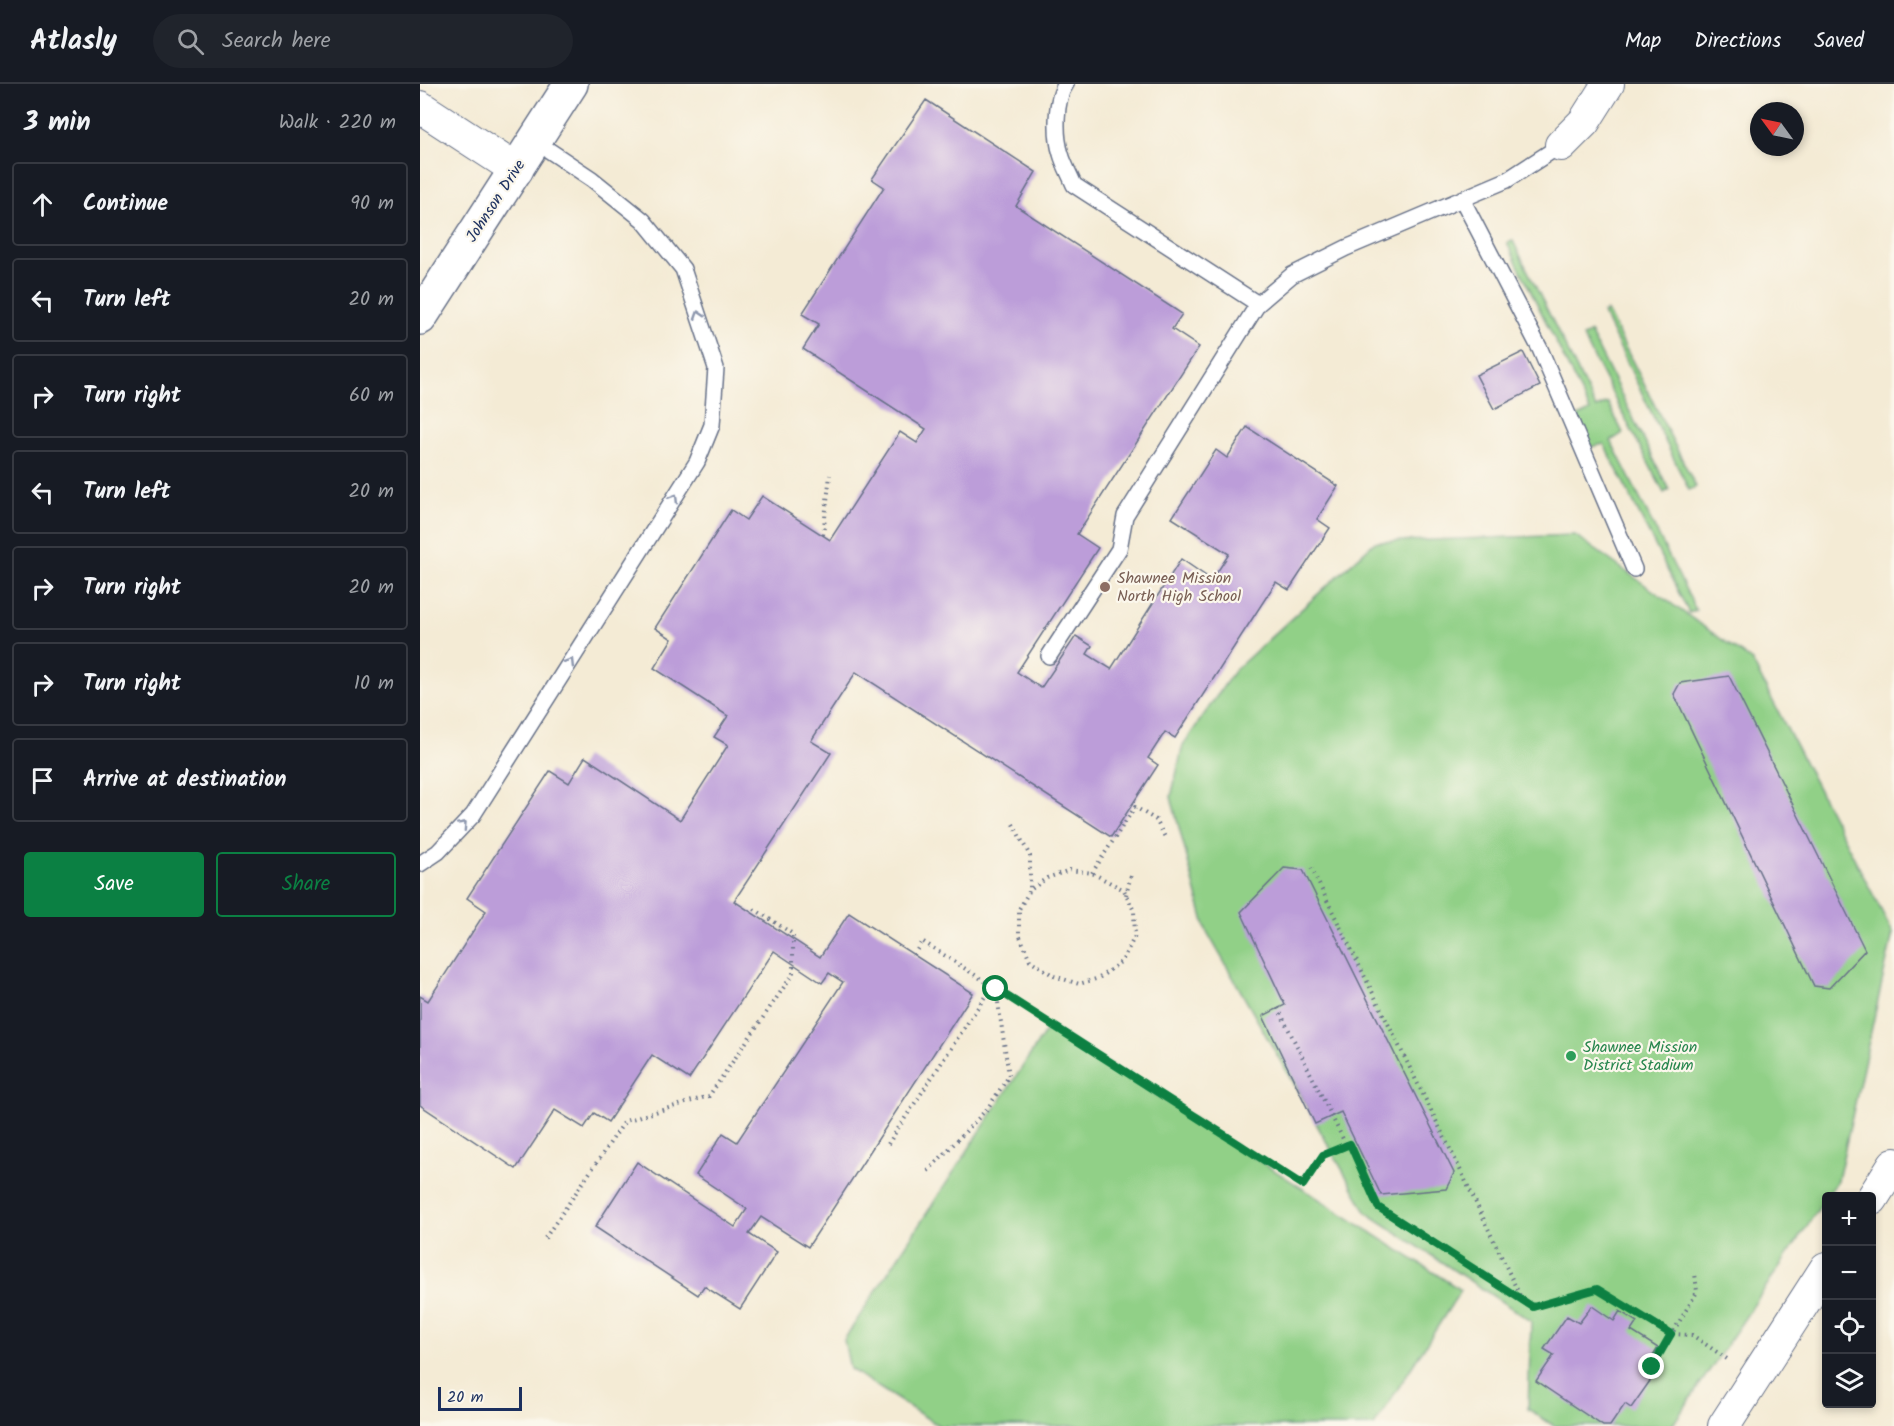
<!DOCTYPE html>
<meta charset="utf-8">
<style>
body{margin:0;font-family:Kalam,sans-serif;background:#20242c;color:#f1f3f6}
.controls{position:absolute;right:18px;bottom:18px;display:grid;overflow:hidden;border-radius:6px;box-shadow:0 3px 9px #0003}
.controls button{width:54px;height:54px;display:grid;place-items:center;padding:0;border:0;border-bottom:2px solid #363941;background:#171b24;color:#f1f3f6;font:30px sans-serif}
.compass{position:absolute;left:1330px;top:18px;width:54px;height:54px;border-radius:50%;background:#171b24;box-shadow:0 3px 9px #0003;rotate:303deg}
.scale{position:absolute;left:18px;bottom:15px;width:84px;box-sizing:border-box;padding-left:6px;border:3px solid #1b2f5e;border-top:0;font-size:16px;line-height:21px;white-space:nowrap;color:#1b2f5e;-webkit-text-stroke:4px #fbf7ec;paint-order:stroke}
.stop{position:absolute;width:18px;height:18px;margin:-14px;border:4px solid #0b8043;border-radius:50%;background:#fff}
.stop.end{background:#0b8043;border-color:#fff;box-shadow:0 2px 6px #0008}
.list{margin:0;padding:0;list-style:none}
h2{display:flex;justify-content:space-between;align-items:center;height:78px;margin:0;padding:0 24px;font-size:26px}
h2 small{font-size:20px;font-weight:400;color:#9ea1a6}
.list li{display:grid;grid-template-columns:39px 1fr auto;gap:18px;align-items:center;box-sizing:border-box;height:84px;margin:0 12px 12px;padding:0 12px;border:2px solid #363941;border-radius:6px}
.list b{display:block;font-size:22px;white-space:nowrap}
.list em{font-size:20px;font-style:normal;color:#9ea1a6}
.actions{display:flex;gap:12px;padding:18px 24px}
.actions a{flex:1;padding:14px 0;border:2px solid #0b8043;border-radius:6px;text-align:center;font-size:21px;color:#0b8043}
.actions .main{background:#0b8043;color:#fff}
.icon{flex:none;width:33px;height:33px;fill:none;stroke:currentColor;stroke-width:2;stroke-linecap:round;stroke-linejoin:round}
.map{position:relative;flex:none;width:1474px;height:1342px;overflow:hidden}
header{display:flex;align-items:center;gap:36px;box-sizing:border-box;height:84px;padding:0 30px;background:#171b24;border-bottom:2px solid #363941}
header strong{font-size:28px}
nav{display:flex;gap:33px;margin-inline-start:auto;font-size:21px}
.search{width:420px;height:54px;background:#20242c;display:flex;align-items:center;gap:15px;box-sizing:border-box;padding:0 21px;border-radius:33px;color:#9ea1a6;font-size:22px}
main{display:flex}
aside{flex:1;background:#171b24}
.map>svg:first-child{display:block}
</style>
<header>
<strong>Atlasly</strong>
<div class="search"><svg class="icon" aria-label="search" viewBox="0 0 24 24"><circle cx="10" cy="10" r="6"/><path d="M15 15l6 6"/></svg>Search here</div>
<nav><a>Map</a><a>Directions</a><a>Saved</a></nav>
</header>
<main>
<aside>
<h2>3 min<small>Walk · 220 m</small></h2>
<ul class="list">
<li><svg class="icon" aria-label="ahead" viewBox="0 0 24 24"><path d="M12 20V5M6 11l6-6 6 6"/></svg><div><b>Continue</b></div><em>90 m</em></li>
<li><svg class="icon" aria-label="left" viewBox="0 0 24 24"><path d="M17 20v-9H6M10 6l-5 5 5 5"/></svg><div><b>Turn left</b></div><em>20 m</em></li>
<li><svg class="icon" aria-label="right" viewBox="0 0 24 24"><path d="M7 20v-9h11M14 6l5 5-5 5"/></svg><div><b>Turn right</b></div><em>60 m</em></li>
<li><svg class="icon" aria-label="left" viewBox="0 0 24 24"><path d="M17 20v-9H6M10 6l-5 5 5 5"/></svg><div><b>Turn left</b></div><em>20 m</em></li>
<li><svg class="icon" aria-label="right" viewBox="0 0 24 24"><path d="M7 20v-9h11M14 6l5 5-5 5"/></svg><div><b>Turn right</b></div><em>20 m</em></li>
<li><svg class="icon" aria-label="right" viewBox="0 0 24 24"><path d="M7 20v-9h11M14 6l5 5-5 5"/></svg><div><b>Turn right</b></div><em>10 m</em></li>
<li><svg class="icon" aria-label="arrive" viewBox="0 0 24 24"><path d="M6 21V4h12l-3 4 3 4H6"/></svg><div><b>Arrive at destination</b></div></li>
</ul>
<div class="actions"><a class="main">Save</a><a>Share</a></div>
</aside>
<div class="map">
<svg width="1474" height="1342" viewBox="0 0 1474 1342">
<rect width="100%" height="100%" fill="#fbf7ec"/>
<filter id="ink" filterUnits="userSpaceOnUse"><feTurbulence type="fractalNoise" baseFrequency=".0167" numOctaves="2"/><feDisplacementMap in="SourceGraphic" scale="12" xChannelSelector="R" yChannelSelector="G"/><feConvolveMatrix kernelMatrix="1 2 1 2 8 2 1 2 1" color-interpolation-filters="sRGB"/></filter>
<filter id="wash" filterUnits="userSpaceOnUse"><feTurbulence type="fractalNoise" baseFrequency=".008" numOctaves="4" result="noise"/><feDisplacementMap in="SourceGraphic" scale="24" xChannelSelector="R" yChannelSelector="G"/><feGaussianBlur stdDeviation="1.35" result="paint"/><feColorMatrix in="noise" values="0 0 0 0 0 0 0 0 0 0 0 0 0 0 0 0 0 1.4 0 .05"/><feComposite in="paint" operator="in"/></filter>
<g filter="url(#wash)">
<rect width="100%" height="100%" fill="#f4ebd5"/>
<path fill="#91d087" stroke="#568072" stroke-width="1.5" d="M 1093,157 L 1176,324 L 1188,319 L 1203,349 L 1191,357 L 1276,526 L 1269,529 L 1184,360 L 1171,363 L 1157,333 L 1170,327 L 1087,159 Z
M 1187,227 L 1276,403 L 1269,406 L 1183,229 Z
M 1170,248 L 1249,406 L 1244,409 L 1163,253 Z
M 1155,451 L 1332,577 L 1473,849 L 1418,1096 L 1252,1342 L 1134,1342 L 1108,1325 L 1111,1237 L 947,1129 L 786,846 L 751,713 L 763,661 L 814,587 L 955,458 Z
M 629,942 L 1041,1206 L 954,1342 L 519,1342 L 430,1285 L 424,1256 Z"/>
<g id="blocks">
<path fill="#bc9dd9" d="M 506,16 L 616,88 L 596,122 L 762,230 L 752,245 L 779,263 L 657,450 L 678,464 L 597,588 L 621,604 L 656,552 L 672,562 L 667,570 L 691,585 L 761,475 L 792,496 L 809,470 L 752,434 L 796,366 L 807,374 L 827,343 L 918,402 L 897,435 L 910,444 L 869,506 L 856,498 L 755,654 L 745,648 L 728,674 L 738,681 L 691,753 L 436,588 L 391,657 L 411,669 L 314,817 L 400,873 L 429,829 L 553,909 L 388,1163 L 341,1133 L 329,1150 L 357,1168 L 320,1225 L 284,1202 L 278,1211 L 175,1143 L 217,1078 L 315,1143 L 327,1125 L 276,1091 L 303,1049 L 317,1058 L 423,898 L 409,889 L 402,899 L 354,867 L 269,995 L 232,971 L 188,1038 L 174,1029 L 164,1044 L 135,1026 L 96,1085 L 0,1021 L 0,912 L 8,917 L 66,827 L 47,814 L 130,687 L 149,699 L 165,673 L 260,736 L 308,661 L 294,653 L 308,632 L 234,584 L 252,555 L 235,544 L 311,426 L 326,436 L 342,412 L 410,456 L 480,348 L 497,359 L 506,345 L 383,265 L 399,240 L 382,230 L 464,103 L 452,95 Z
M 1103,268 L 1120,302 L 1074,325 L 1056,291 Z
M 1309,592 L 1445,866 L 1409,904 L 1394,902 L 1254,610 L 1260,599 Z
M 864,784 L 883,786 L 1034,1089 L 1026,1105 L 961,1111 L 921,1028 L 895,1040 L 843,932 L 865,921 L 821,828 Z
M 1172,1222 L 1194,1237 L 1200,1227 L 1217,1238 L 1211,1247 L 1238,1264 L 1228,1280 L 1237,1287 L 1211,1324 L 1205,1320 L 1190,1342 L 1183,1342 L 1116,1297 L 1134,1271 L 1124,1265 L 1147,1232 L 1159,1239 Z"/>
</g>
</g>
<g filter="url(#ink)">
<use href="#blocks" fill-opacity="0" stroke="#677188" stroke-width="1.5"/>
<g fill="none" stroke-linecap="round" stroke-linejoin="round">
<defs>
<path id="lane" d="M 646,0 C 635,15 635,52 641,70 C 644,81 650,91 654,101 L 838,220 L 872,191 L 926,164 L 1087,96 L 1141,61
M 1042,115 L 1120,265 L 1214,485
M 629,572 L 699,465 L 705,432 L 838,220
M 0,780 L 18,768 L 53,731 L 277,378 L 292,341 L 296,284 L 263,185 L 223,136 L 172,95 L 115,57"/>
<path id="street" d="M 0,23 L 97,86
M 1141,61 L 1164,38 L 1188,0
M 1452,1115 L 1474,1080
M 1304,1342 L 1406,1184"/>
<path id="secondary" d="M 0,234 L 151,0"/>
</defs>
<use href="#lane" stroke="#677188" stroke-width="18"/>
<use href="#street" stroke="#677188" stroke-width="34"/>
<use href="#secondary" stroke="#677188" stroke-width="36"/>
<path stroke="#677188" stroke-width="4" stroke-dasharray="1.5 4.5" stroke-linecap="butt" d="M 403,451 L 410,391
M 593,740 L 610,772 L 610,806 L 599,825 L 599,850 L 610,876 L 634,892 L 659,900 L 679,894 L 702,877 L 715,852 L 714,827 L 704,806 L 672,789 L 650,786 L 627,794 L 610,806
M 891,784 L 1038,1081 L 1101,1214
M 672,789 L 715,723 L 736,736 L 746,755
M 706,811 L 711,791
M 494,871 L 502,857 L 883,1101 L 903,1071 L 930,1060 L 958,1123 L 1113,1223 L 1177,1205 L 1251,1250 L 1272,1251 L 1310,1277
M 858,924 L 926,1061
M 468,1060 L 572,902
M 508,1087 L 567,1025 L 589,992 L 576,905
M 125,1154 L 205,1037 L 289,1012 L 373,890 L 373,850 L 331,823
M 1232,1283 L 1277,1208 L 1275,1189"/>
<use href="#lane" stroke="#fff" stroke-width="15"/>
<use href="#street" stroke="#fff" stroke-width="32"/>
<use href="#secondary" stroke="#fff" stroke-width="33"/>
</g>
<defs><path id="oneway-chevron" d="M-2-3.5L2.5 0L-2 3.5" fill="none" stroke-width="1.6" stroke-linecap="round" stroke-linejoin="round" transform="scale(1.5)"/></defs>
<g stroke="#8d97ae">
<use href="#oneway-chevron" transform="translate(279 231) rotate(-108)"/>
<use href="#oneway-chevron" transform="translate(254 414) rotate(-58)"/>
<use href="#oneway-chevron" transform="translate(150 578) rotate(-58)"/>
<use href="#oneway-chevron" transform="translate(43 741) rotate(-47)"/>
</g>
</g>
<g fill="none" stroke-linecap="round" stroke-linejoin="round" filter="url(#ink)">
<path stroke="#0b8043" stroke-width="8" d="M 576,905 L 883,1101 L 903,1071 L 930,1060 L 958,1123 L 1113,1223 L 1177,1205 L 1251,1250 L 1232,1283"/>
</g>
<circle fill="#8d6e63" stroke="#fbf7ec" stroke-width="2" cx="685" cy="503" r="6"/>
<circle fill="#2e9e5b" stroke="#fbf7ec" stroke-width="2" cx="1151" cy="972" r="6"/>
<g text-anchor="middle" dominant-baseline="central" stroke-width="4.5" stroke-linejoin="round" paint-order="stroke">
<g font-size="16" fill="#1b2f5e" stroke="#fbf7ec">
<text transform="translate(76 117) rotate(-57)">Johnson Drive</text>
</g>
<g font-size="16" fill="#785e54" stroke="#fbf7ec" text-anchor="start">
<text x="697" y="494">Shawnee Mission<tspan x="697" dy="18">North High School</tspan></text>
</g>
<g font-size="16" fill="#27864d" stroke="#fbf7ec" text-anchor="start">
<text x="1163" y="963">Shawnee Mission<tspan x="1163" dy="18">District Stadium</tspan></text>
</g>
</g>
</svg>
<div class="controls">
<button>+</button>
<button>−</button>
<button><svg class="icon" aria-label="locate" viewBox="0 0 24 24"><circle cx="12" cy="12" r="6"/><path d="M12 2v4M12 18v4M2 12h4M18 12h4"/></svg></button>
<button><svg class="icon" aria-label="layers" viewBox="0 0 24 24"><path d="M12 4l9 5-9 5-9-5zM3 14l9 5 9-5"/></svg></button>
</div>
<svg class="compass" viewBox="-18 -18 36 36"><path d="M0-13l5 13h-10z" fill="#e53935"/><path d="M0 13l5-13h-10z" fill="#9ea1a6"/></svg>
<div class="scale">20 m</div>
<div class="stop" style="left:576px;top:905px"></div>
<div class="stop end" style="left:1232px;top:1283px"></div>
</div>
</main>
